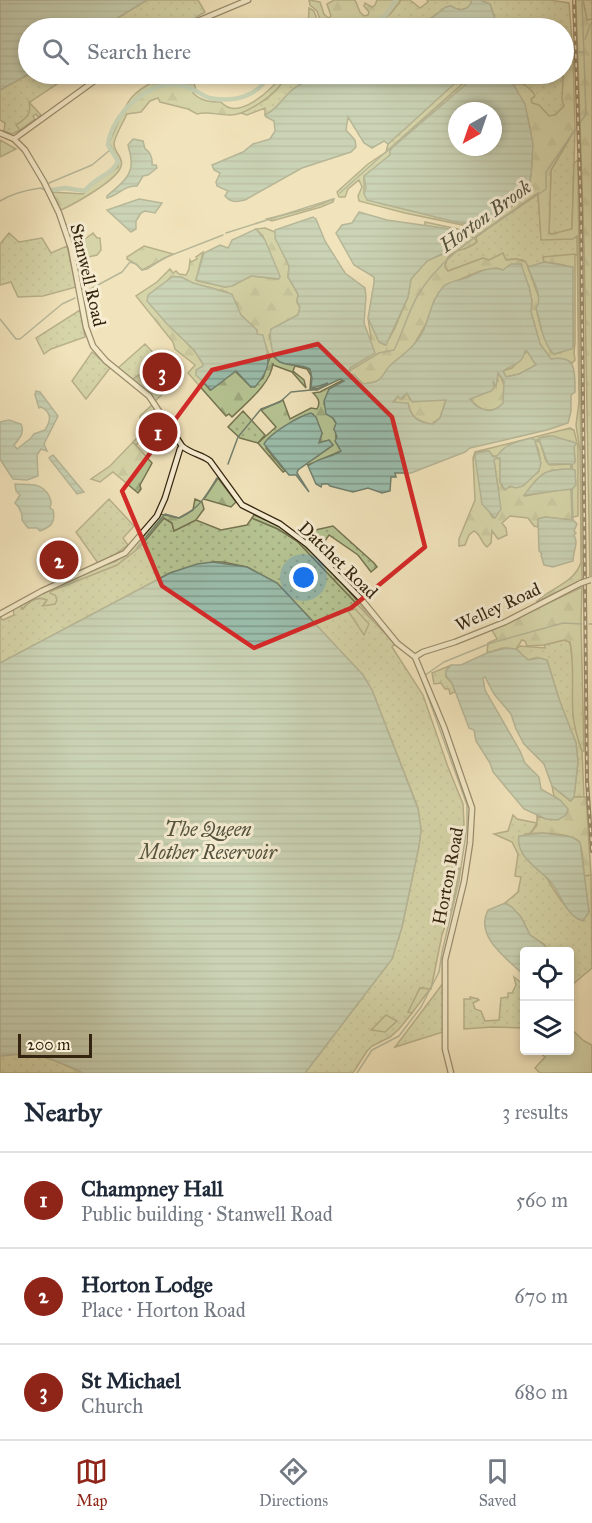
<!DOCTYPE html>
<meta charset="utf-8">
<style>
body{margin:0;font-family:"IM FELL Great Primer",serif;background:#f2f2f3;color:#1f2937}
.controls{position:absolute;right:18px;bottom:18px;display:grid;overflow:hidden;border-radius:6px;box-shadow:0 3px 9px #0003}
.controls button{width:54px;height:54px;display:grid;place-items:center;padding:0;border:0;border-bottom:2px solid #e0e1e3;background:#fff;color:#1f2937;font:30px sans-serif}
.compass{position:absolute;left:448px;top:102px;width:54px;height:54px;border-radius:50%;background:#fff;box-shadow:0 3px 9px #0003;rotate:220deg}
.scale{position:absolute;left:18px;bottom:15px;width:74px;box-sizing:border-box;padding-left:6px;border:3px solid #34240f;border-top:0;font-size:16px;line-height:21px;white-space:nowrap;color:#34240f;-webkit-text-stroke:4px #f6edd3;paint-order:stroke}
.you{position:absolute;left:304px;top:578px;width:21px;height:21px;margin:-15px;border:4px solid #fff;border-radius:50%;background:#1a73e8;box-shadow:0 0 0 9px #1a73e833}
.badge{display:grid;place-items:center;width:39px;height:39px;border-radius:50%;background:#8f2418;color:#fff;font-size:20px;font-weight:700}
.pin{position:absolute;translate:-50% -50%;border:3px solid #fff;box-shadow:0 2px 6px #0006}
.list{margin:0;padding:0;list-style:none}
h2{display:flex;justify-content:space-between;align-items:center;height:78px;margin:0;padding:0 24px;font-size:26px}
h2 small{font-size:20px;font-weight:400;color:#747a83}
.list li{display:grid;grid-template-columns:39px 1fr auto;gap:18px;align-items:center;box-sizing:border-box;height:96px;padding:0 24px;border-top:2px solid #e0e1e3}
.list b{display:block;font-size:22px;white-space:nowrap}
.list p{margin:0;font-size:20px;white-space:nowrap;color:#747a83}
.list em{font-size:20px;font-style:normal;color:#747a83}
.icon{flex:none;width:33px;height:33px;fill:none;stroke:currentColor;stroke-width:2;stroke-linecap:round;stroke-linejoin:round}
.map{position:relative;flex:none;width:592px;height:1073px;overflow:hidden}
.search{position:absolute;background:#fff;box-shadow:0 3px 9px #0003;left:18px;right:18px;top:18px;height:66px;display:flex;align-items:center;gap:15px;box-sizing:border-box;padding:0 21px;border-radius:33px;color:#747a83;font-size:22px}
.sheet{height:366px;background:#fff}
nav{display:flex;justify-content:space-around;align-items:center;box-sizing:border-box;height:84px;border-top:2px solid #e0e1e3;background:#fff;font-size:16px;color:#747a83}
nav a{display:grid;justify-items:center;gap:3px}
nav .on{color:#8f2418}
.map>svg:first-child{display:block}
</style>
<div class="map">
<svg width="592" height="1073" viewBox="0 0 592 1073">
<defs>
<pattern id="grass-dots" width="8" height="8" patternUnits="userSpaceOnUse" patternTransform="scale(1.5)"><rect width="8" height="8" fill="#b6c493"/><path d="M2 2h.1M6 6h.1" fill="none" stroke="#9da87e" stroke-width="1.8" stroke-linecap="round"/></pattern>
<pattern id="forest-firs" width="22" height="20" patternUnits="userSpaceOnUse" patternTransform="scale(1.5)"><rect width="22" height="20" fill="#b6c493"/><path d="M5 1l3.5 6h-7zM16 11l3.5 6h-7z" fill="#9da87e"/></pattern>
<pattern id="cemetery-stones" width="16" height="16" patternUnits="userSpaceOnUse" patternTransform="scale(1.5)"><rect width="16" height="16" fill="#b6c493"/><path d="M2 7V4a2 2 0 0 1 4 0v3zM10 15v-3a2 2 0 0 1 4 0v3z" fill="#9da87e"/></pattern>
<pattern id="water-rules" width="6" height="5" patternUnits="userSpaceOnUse" patternTransform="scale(1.5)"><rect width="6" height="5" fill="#9bbead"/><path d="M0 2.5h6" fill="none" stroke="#7f9a8b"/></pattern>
</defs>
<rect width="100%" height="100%" fill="#f1e3bb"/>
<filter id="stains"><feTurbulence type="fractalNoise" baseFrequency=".00333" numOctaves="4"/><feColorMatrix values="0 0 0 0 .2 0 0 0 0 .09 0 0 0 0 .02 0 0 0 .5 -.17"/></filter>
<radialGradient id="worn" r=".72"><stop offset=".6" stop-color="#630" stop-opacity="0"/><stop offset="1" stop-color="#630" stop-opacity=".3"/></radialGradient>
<path fill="url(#grass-dots)" stroke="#757451" stroke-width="1.5" d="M 147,0 L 198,0 L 205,12 C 195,17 186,26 172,28 C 154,32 121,28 101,28 Z
M 401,0 L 410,0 L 420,8 L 428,2 L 427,0 L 472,0 L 470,6 C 464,11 457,10 451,6 L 446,7 L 421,26 L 410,19 L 396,28 L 374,28 L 391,13 Z
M 480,0 L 550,0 L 569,3 L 573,54 L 566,54 L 564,61 L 564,28 L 498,28 L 490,4 Z
M 583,0 L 592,0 L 592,19 L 587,20 Z
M 564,62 L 564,106 L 555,115 L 549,116 L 541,107 L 532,103 L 531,99 L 534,97 C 527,84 519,85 514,74 L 564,74 Z
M 29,74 L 72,74 L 30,102 C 32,115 26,118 17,125 L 20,130 L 12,134 L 4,131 L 5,123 L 0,120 L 0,90 Z
M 288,74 L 331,74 C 317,78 301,81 290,92 C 280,101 279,108 265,115 L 265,108 L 247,115 L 241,113 L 267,99 L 277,89 Z
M 465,74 L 474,74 L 386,152 L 388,144 Z
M 575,129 L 572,229 L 552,234 L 549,233 L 551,170 Z
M 538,193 L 541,238 L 577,235 L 578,255 L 543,258 L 544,262 L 532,267 L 528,266 L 523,260 L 515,259 L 487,261 L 483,258 L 448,271 L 445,268 C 446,247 466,252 477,242 L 476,237 Z
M 9,233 L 19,242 L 42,238 L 51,253 L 67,246 L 76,287 L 43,296 L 18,297 L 11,282 L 0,285 L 0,244 Z
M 80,310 L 85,337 L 51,349 L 44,354 L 36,338 Z
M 145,344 L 161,361 L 133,379 L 141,387 L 118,368 Z
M 92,352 L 110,368 L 86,399 L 72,381 Z
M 243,411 L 265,435 L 258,443 L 240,438 L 228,427 Z
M 109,499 L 134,526 L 123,538 L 128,545 L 110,558 L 98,563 L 76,532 Z
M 164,518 L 172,523 L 174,531 L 196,520 L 221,530 L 247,525 L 252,518 L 278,529 L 297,541 L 395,644 L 392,647 L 423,695 L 448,767 L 463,804 L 464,825 L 452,834 L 455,838 L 457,859 L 454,861 L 453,874 L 447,885 L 457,870 L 460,868 L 453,903 L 442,935 L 431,989 L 420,988 L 409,1012 L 412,1013 L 399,1029 L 390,1037 L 372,1046 L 367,1051 L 353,1073 L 305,1073 L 392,959 L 402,927 L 419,846 L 421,830 L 418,808 L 372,690 L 363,675 L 277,583 L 247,567 L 223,562 L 213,562 L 170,573 L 0,663 L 0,617 L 3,620 L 14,615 L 13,609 L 20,604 L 23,609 C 29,601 37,596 47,600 L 43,605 L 55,604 L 50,593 L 51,591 L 117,565 Z
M 333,526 L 374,563 L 377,567 L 371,572 L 358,555 L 329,535 L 318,551 L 305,539 L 311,531 Z
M 564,640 L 570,642 L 574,671 L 573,714 L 576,731 L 582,751 L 584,797 L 574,797 L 578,762 L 576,743 L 564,715 L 547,660 L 535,658 L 528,660 L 516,649 L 520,646 L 545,648 L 544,645 Z
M 449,666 L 446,671 L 446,677 L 452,683 L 455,692 L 450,694 L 449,689 L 445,689 L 441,683 L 434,684 L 432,673 Z
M 513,815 L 517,819 L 537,823 L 531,833 L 525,834 C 540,863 553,898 578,919 L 589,912 L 584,876 L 591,875 L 592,968 L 572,985 L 570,982 L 570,952 L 549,951 L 544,944 L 530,935 L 521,917 L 505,903 L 518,892 L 521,877 L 515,876 L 518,854 L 512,842 L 494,834 L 508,831 Z
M 514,977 L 524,985 L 524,1028 L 492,1027 L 464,1029 L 464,999 L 470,999 L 470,997 L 478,999 L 479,1000 L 473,1003 L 475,1009 L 481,1011 L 485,1021 L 499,1020 L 501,998 L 508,997 L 508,993 L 512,993 L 516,985 Z
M 443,983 L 443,1032 L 395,1047 L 438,990 Z
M 16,1054 L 47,1057 L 83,1073 L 0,1073 L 0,1056 Z"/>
<path fill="url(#forest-firs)" stroke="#757451" stroke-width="1.5" fill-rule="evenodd" d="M 309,0 L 320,2 L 324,14 L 328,18 L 331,16 L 327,4 L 334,0 L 355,0 L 360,12 L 364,16 L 368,15 L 369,12 L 364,6 L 365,3 L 372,7 L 375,5 L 377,0 L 401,0 L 391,13 L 374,28 L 323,28 L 317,11 L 310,5 Z
M 576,0 L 583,0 L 587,20 L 592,19 L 592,576 L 590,577 L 584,245 Z
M 309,8 L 314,11 L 320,28 L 308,28 Z
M 566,54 L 573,54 L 575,129 L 551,170 L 549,233 L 552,234 L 572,229 L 574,163 L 578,160 L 582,580 L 536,602 C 550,588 575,583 581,562 L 580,451 L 576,425 L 579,402 L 577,236 L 573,239 L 541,240 L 538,193 L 476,237 L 475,233 L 467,226 L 405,213 L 359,201 L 358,196 L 362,187 L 359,180 L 348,189 L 345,197 L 339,197 L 337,192 L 368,164 L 386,152 L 474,74 L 478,74 L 392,148 L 390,151 L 390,155 L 364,176 L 364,192 L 379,203 L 479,227 L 495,218 L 528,193 C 537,148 533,112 507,74 L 514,74 C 519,85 531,85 535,96 L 531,99 L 532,103 L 539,105 L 549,116 L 555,115 L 564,106 L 562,100 L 564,61 Z
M 172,74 C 184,73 194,78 196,90 L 193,93 C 201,101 210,102 221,102 C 238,122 273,89 283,74 L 288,74 C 284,78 282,84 277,89 C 267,99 244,116 229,115 C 217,115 208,111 197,114 L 188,109 L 160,102 L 158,98 L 150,101 L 141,112 L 127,114 C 124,120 114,138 114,144 C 114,152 124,158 121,166 C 118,180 74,204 61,210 L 52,192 L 83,194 L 92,185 L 118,167 L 119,160 L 109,143 C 114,133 125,104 132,97 C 142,86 158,79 172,74 Z
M 29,102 L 41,115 L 38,117 L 36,114 L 33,116 L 35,119 L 20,130 L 16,125 C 26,118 32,115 29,102 Z
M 0,140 L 16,149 L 0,157 Z
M 334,199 L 333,202 L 321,207 L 272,221 L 267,219 L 311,208 Z
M 425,222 L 467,231 L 477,241 C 469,253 446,246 445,267 L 448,271 L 483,258 L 489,260 L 503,253 L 506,260 L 517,259 L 526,262 L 539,298 L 539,304 L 536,308 L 541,329 L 551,352 L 560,353 L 573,346 L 572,276 L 564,265 L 544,262 L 543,257 L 575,254 L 575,342 L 574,353 L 575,360 L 572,363 L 569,361 L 551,359 L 540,344 L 531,312 L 532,301 L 529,287 L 525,277 L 497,268 L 480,271 L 444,286 L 434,301 L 426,324 L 412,348 L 394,362 L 380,380 L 372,383 L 363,384 L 354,375 L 350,374 L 349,368 L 368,356 L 372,349 L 370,342 L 371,339 L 368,318 L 379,342 L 385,345 L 394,330 L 408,297 L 411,279 L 427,261 L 445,253 L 465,238 L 463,231 L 425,226 Z
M 265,228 L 275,232 L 289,266 L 288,277 L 298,294 L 297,302 L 300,308 L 298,315 L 277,326 L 269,335 L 274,357 L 280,362 L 310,369 L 312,378 L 311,387 L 338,378 L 318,389 L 310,389 L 311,376 L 307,369 L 295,366 L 293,371 L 304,380 L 306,388 L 292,372 L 273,365 L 273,363 C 271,384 246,403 232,417 L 229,414 L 226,416 L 188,373 L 195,365 L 175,349 L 173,342 L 136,296 L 157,282 L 170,269 L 173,273 L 176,271 L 179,274 L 186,275 L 189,269 L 190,260 L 191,262 L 197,259 L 196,257 L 203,252 L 196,280 L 197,281 L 225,287 L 232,286 L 251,276 L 277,279 L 263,236 L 256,229 ZM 171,277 L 181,277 L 193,283 L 227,292 L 237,303 L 238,310 L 241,315 L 257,330 L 257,334 L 263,338 L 270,357 L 263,378 L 251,387 L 235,371 L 210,390 L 204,383 L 203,364 L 197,354 L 148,301 Z
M 93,233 L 97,238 L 100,238 L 101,250 L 97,255 L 75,260 L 74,247 Z
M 144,246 L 173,254 L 142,270 L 136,264 L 127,259 L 127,257 Z
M 527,351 L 536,365 L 519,374 L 506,377 L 503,371 L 512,368 Z
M 497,373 C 505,380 506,393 503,404 C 490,415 478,410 470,398 L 494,388 L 493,381 L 498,381 Z
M 343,380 L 343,383 L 329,390 L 324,404 L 336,423 L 336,442 L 341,451 L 308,465 L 306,464 L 333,445 L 329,440 L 319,443 L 322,433 L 313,414 C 293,415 278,434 266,448 L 285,471 L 283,472 L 258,443 L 276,427 L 261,410 L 283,400 L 290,419 L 311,408 L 317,409 C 321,402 318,398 313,393 L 320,392 Z
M 407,393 L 410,400 L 446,400 L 440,418 L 431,424 C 417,421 411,417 408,403 L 394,403 L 398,396 L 402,399 Z
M 570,428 L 574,430 L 578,447 L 578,516 L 573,517 L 572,520 L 545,517 L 538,519 L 538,527 L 534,526 L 528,518 L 510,516 L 502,523 L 506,528 L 507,535 L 498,539 L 492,531 L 491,543 L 487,547 C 481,543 481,534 474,531 L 469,535 L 465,545 L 459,546 L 459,539 L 475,500 L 473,458 L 475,452 ZM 549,436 L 576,443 L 574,447 L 575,462 L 572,465 L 574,487 L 571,491 L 570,488 L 525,496 C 541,473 543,469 571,469 L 571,464 L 550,465 L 546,461 L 540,442 L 537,440 L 542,437 ZM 532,438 C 539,446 543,463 537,473 L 513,486 L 504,489 L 500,482 L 500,458 L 494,459 C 495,475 505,508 493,518 C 480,499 480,477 475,455 L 477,452 L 489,451 L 493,456 L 497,456 C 507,444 516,442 532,438 Z
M 133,442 L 152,463 L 140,485 L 141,489 L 138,493 L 113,472 L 100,482 L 91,479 L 110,466 Z
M 218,478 L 236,502 L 231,507 L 204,499 Z
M 195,499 L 202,502 L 204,509 L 196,520 L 174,531 L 172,523 L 164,518 L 140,547 L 117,565 L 51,591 L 50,593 L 55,595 L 57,600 L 55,604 L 43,606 L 47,600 C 37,595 29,602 22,609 L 20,604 L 38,593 L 42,594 L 86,572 L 116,561 L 133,548 L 160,514 L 179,518 L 193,510 Z
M 254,515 C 263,519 274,523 283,528 C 312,546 352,593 373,621 L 297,541 L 278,529 L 252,518 Z
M 582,587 L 581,622 L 584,751 L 582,751 C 578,740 574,727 573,714 C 571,690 575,667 570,642 L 564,640 L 544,645 L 527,646 L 525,641 L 522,640 L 516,649 L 502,648 L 487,653 L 488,643 L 497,639 L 492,630 Z
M 355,609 L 369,624 L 364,635 L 348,611 Z
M 552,786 L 570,801 L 574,797 L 586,797 L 591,875 L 584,876 C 583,867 584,850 579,842 C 574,833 541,833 531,833 L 537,825 L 537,816 L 551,820 L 567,813 L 568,811 L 560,800 L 554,796 Z
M 420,988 L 430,989 L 412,1013 L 408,1012 Z
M 386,1015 L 397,1021 L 385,1032 L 371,1030 Z"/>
<path fill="url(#cemetery-stones)" stroke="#757451" stroke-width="1.5" d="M 161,361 L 177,381 L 155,401 L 133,379 Z"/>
<path fill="#b6c493" stroke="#757451" stroke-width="1.5" d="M 153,404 L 164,420 L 136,445 L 133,442 L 141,434 L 140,416 Z
M 570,1028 L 584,1041 L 592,1045 L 592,1073 L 540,1073 L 535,1068 L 545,1057 L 538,1051 L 570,1050 Z"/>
<path fill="url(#water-rules)" stroke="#72806e" stroke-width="1.5" fill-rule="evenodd" d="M 0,0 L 147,0 L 101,28 L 28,28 L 29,74 L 0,90 Z
M 472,0 L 480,0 L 490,4 L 498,28 L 396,28 L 410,19 L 422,25 L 446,7 L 451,6 C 459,12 469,11 472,0 Z
M 331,74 L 465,74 L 388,144 L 384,141 L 372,148 L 364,143 L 348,117 L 346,130 L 355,140 L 356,147 L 351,152 L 302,168 L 245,200 C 237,202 231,203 225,196 L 228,191 L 217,186 L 216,182 L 220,173 L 214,170 L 212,165 L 243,152 L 253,144 L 270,139 L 275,131 L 274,121 L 266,117 L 265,115 C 279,108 280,101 290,92 C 301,81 317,79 331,74 Z
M 478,74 L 507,74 L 525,104 L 533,144 L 531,176 L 526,196 L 495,218 L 476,227 L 466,223 L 460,223 L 367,200 L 364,194 L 366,188 L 364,176 L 390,155 L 390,151 L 392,148 ZM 457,111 L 493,111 L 493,147 L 457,147 Z
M 133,139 L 143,141 L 145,149 C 150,151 153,159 152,165 L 156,165 L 157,168 L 148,175 L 143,176 L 137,186 C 124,185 118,196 107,198 L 107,196 C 118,186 133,177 131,160 C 131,155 129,150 128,145 Z
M 139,199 L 162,203 L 155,213 L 145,211 L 141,213 L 136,221 L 136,229 L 131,232 L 107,210 Z
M 359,212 L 387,220 L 463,231 L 467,234 L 465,238 L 450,250 L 427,261 L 411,279 L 408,297 L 386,345 L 379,342 L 368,318 L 374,283 L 374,277 L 354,265 L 336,233 L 342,225 L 352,223 Z
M 313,217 L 316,219 L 325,241 L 345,273 L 365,288 L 366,297 L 364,323 L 375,353 L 350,368 L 350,374 L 354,375 L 363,384 C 388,382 379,373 394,362 C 408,351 420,342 426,324 C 431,311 433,298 443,287 C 450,280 460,281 468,277 C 480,271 491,266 503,270 L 511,264 L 521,264 L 529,287 L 532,301 L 531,312 L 540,344 L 551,359 C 577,354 575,372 575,392 L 571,395 L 571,411 L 568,423 L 547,430 L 470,448 L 465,452 L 411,473 L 395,473 L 396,477 L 391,477 L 390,491 L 382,493 L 368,488 L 353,492 L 330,486 L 328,484 L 322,484 L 321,487 L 316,484 L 308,466 C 318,458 330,458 341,451 L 335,441 L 337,437 L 334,429 L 336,423 L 333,418 L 326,414 L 324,401 L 329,389 L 344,381 L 340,379 L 317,390 L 310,390 L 318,389 L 328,383 L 313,388 L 311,387 L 312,378 L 310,369 C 295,361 275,371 272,348 C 271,341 269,336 271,329 L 298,315 L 300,307 L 297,302 L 298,294 L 288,277 L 289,266 L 275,238 L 275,230 ZM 525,351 L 527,351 L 536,365 L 519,374 L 506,377 L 503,371 C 512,365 523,364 525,351 ZM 498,373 L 504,381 L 503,403 C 492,416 478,410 470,399 L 491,391 L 494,388 L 493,381 L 496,387 ZM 407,393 L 412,402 L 446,400 L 440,418 L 433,424 C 418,423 410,417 408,403 L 393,402 L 398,396 L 400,399 Z
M 256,229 L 265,240 L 280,276 L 279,279 L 251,276 L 232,286 L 225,287 L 196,280 L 204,253 L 220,245 L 228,248 L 232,240 Z
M 544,262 L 573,267 L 573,346 L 572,349 L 554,354 C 542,343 541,323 536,308 C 544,297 532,279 528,267 Z
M 172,277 L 181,277 L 193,283 L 232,294 L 241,315 L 257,330 L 257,334 L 263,335 C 269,359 273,366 255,387 L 251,387 L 236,371 L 211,390 L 196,375 L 196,370 L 203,366 L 203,364 L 194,350 L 167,324 L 147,301 L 148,295 Z
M 36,391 L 40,392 L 58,416 L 44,444 L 47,451 L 41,449 L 37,455 L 38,476 L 27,480 L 13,479 L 0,459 L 0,422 L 9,420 L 21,424 C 25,432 20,438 14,445 L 17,449 L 31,438 L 34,434 L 45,430 C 51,421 52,412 41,407 L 39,408 L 35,395 Z
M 311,413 L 316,417 L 322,433 L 319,443 L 329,440 L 333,445 L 298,470 L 297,473 L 309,492 L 296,475 L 289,475 L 264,444 C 269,434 299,416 311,413 Z
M 553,436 L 576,443 L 574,447 L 575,462 L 572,465 L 572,469 L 575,470 L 576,485 L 572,489 L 573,520 L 577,524 L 574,531 L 576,533 L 574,535 C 579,544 573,550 573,561 L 553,567 L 544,565 L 541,555 L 542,554 L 539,551 L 538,519 L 545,517 L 572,520 L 571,489 L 524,495 C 541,473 543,469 571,469 L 571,464 L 548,464 L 540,442 L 535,441 L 541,463 L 539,471 L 523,486 L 516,488 L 510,486 L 505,490 L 500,482 L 500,458 L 496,458 L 494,460 L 501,509 L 495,518 L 482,504 L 475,457 L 476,453 L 489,451 L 493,457 L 497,456 C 508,442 514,443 531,438 L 535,440 L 540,440 L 539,438 Z
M 53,455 L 84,492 L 77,494 L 49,458 Z
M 15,484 C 29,485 40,482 48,494 C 51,500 52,502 50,508 L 53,510 C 56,522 51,527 40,531 L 37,528 L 28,528 L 22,520 C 23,513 20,508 15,503 L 20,495 L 16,491 Z
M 213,562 L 247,567 L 277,583 L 363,675 L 372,690 L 418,809 L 421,830 L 419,846 L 402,927 L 392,959 L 305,1073 L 83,1073 C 52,1058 35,1051 0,1056 L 0,663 L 170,573 L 197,564 Z
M 506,648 L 516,649 L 528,660 L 540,658 L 547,660 L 559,699 L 576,743 L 578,762 L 574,797 L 571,801 L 552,786 L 544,764 L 524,744 L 516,729 L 511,714 L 494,694 L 485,677 L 483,678 L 485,690 L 520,751 L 525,763 L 539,777 L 541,789 L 560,800 L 568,809 L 566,815 L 558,820 L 546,819 L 524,809 L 493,772 L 490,763 L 476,741 L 474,730 L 469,728 L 452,683 L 446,676 L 446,671 L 451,665 L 461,665 L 487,653 Z
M 543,833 L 572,837 L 580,842 L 589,912 L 583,921 C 566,916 561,894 550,881 C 539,869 515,856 519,836 Z
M 505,903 L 512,907 L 521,917 L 530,935 L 544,945 L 549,951 L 524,952 L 524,975 C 507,959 474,936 488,910 Z"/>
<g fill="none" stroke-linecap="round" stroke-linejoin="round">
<path stroke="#72806e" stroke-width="1.5" d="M 585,39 L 592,21
M 564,53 L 583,52
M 49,183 L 92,165 L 110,150
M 340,193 L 473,74
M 0,201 C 13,193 26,190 41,188 L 46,191
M 226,233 L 333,199
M 83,293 L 122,272 L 130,262 L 136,264 L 142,270 L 147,269 L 164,258 L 223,235
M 0,319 L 16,339 L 20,339 L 62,304 L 75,298
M 349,371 L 379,353 L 394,350 C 403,332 408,312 418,295 C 445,249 503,220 546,189 L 546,172 L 586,114 L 582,0
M 228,464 L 238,437 L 261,409 L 280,402 L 291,392 L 311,390
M 137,548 L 165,514 L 179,518 C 198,510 207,495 217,478
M 589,624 L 592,624
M 424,676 L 444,662 L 491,643 L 563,623 L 582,624
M 357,1073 L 372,1050 L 399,1036 L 421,1007 L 439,972 L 442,952 L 459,881 L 467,826 L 467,805 L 422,680"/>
<path stroke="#9bbead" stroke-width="4.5" d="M 364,28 L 385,16 L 396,0
M 52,190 L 65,188 L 85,191 C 92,178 113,175 118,161 L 108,145 C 111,115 149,79 180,85 C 191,86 200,95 210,98 C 235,103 258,96 270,74"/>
<defs>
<path id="secondary" d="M 181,28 L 248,0
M 0,133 L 14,139 L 25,150 L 44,182 L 59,213 L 71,248 L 86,327 L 93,346 L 106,361 L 149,396 L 182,446 C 191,454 201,454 210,461 L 242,505 L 280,524 L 308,545 L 361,599 L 397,643 L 415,657
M 14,139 L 104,74
M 0,614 L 42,591 L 125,553 L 157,516 L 165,498 L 180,449 L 182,446
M 415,657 L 444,727 L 472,808 L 470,843 L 464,882 L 445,960 L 445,1049 L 451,1073
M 415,657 L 423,652 L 455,642 L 505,622 L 581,583"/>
</defs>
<use href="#secondary" stroke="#34240f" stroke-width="7"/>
<use href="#secondary" stroke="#f6edd3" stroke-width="4.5"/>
<defs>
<path id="rail" d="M 574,0 L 581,210 L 587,781 L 592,851"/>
</defs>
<use href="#rail" stroke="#34240f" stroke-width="4"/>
<use href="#rail" stroke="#f6edd3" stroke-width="1.5" stroke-dasharray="4.5" stroke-linecap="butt"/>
<defs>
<path id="secondary-bridge" d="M 581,583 L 590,580"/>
</defs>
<use href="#secondary-bridge" stroke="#34240f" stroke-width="7" stroke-linecap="butt"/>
<use href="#secondary-bridge" stroke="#f6edd3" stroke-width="4.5"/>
</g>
<path d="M0 0H592V1073H0ZM 318,344 L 392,417 L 425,547 L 351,608 L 254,648 L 162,586 L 122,491 L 212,370 Z" fill="#f1e3bb" fill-opacity=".55" fill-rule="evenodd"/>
<path fill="none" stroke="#d62828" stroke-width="4.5" stroke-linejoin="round" d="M 318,344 L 392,417 L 425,547 L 351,608 L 254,648 L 162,586 L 122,491 L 212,370 Z"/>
<g text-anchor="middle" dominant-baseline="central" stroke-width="6" stroke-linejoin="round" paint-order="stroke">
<g font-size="18" fill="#34240f" stroke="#f6edd3">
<text transform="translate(88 275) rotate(77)">Stanwell Road</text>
<text transform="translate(338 560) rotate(44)">Datchet Road</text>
<text transform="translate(498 607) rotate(-25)">Welley Road</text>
<text transform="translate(448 876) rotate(-79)">Horton Road</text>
</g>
<g font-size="20" font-style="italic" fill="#53523e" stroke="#f6edd3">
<text transform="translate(485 216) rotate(-36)">Horton Brook</text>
<text x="208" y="829">The Queen<tspan x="208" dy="23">Mother Reservoir</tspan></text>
</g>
</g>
<rect width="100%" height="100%" filter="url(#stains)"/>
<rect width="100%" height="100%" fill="url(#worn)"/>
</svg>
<div class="controls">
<button><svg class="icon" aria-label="locate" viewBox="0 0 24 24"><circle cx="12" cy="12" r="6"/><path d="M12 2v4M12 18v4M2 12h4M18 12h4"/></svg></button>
<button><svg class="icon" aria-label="layers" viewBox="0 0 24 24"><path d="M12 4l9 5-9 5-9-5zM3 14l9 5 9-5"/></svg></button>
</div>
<svg class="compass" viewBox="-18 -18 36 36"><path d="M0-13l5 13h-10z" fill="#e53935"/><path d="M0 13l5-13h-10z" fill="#747a83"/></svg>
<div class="scale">200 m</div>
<div class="you"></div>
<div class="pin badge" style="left:158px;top:432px">1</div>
<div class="pin badge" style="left:59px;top:560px">2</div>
<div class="pin badge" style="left:162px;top:372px">3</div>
<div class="search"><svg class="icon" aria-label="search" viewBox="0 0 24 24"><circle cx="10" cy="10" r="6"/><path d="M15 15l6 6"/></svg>Search here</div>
</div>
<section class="sheet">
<h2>Nearby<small>3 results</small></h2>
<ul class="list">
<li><span class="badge">1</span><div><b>Champney Hall</b><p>Public building · Stanwell Road</p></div><em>560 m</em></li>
<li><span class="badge">2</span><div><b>Horton Lodge</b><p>Place · Horton Road</p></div><em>670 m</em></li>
<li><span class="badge">3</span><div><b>St Michael</b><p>Church</p></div><em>680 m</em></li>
</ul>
</section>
<nav>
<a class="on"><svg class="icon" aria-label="map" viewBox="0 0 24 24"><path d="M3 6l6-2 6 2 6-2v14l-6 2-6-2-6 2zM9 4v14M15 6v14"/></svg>Map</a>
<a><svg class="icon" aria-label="directions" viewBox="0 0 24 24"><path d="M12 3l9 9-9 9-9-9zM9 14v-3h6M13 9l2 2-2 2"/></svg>Directions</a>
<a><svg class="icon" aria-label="saved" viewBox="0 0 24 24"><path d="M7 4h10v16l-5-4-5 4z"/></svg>Saved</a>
</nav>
